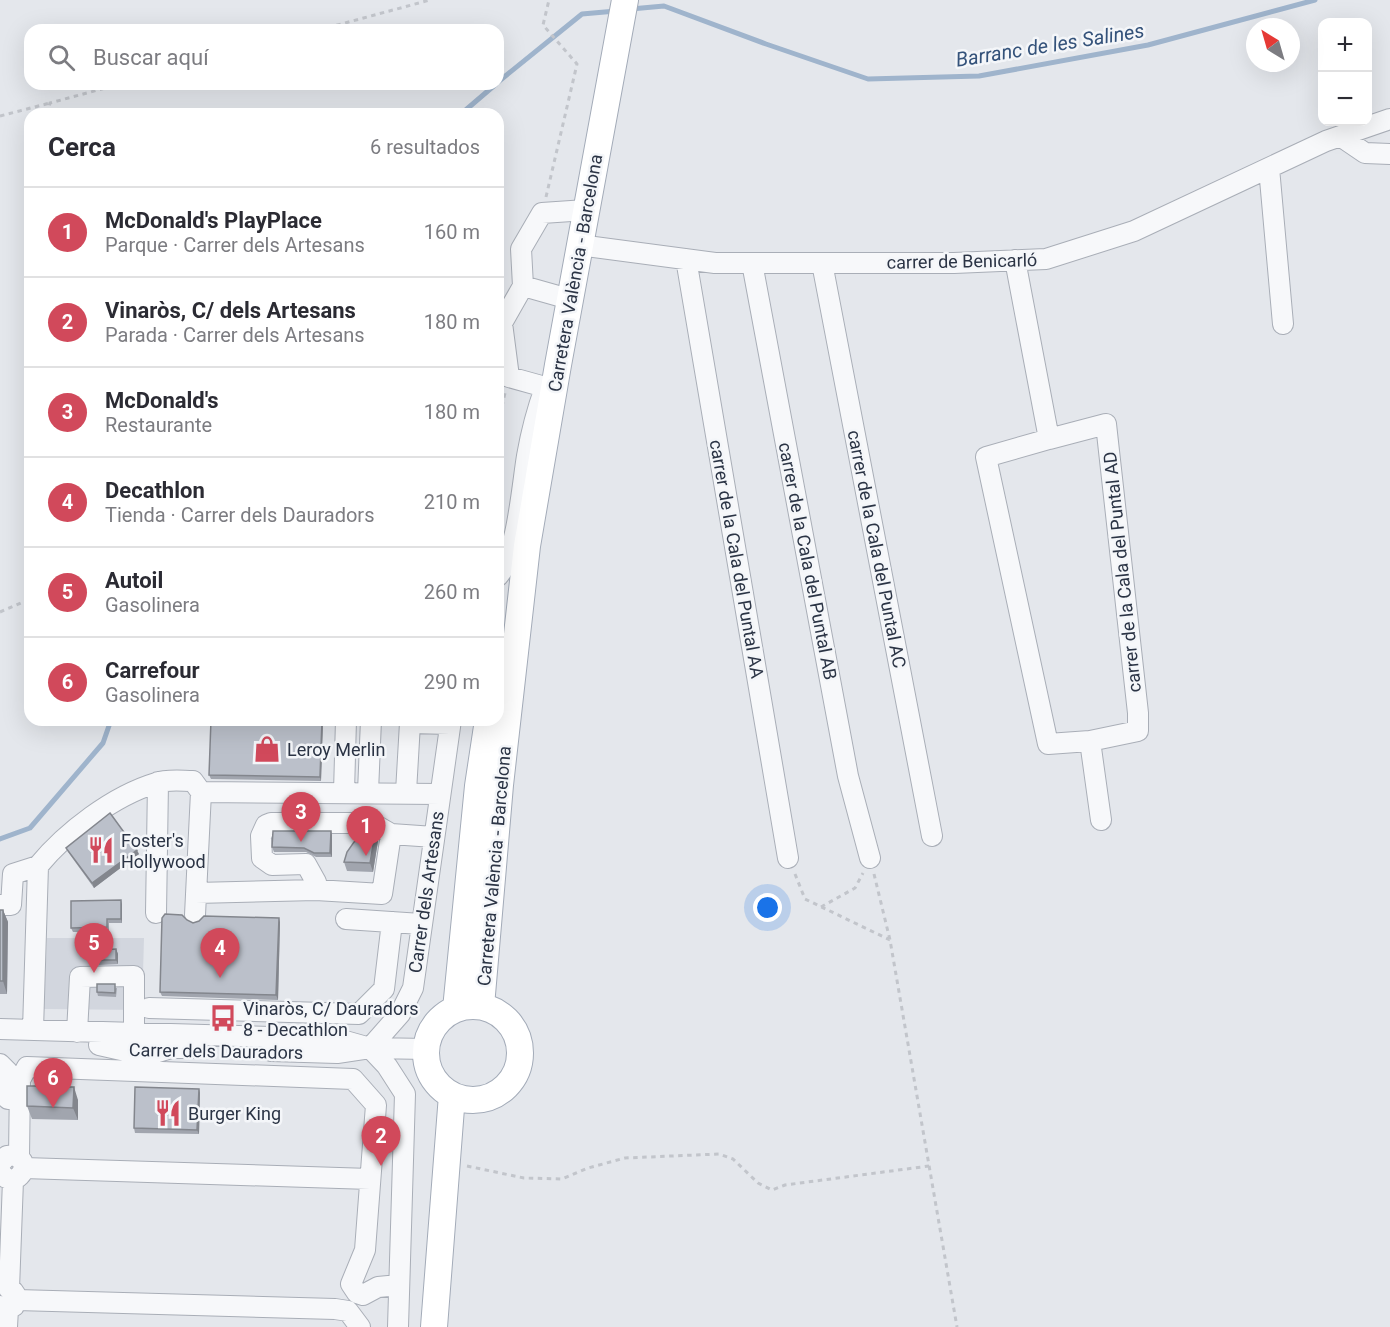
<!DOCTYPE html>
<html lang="es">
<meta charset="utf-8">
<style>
body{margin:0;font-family:Roboto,sans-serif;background:#f2f2f3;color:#2b2b33}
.controls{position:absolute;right:18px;top:18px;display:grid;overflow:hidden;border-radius:12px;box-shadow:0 6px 24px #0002}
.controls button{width:54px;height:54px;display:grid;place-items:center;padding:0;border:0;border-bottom:2px solid #e1e1e2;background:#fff;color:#2b2b33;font:30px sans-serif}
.compass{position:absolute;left:1246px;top:18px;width:54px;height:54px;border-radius:50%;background:#fff;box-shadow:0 6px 24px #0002;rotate:323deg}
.you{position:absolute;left:768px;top:908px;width:21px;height:21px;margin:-15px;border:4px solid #fff;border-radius:50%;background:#1a73e8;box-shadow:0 0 0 9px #1a73e833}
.badge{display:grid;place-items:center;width:39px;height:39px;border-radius:50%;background:#d1495b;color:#fff;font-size:20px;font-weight:700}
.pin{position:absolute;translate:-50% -50px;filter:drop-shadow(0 2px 3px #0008)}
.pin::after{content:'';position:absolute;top:32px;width:21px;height:18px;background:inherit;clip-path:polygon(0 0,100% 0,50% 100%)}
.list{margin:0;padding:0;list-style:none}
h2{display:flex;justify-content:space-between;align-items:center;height:78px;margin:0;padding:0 24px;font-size:26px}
h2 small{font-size:20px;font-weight:400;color:#7c7c81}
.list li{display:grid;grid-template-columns:39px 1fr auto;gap:18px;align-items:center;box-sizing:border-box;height:90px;padding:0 24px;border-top:2px solid #e1e1e2}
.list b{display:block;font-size:22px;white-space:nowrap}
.list p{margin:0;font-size:20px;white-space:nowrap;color:#7c7c81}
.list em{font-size:20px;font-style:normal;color:#7c7c81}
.icon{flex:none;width:33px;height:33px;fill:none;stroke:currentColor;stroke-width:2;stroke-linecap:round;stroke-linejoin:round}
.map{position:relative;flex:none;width:1390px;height:1327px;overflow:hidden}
.search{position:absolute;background:#fff;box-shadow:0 6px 24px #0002;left:24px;top:24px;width:480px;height:66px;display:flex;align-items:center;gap:15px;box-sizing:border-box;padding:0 21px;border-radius:18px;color:#7c7c81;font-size:22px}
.panel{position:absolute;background:#fff;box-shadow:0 6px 24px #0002;left:24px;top:108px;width:480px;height:618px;border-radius:18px}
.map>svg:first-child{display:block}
</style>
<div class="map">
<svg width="1390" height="1327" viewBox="0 0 1390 1327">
<rect width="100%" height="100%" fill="#e4e7ec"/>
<path fill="#d2d6de" d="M 47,938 L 144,938 L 142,1010 L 44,1009 Z"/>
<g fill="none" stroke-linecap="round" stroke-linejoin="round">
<path stroke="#9fb4cc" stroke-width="5" d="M 631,9 L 664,6 L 766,44 L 868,79 L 979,76 L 1148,45 L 1315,0
M 498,82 L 582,14 L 616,11
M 461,114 L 496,84
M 0,839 L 30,828 L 103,743 L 111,720"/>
<defs>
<path id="minor" d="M 1340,136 L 1365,153 L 1390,154
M 1269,168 L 1283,324
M 579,245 L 715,263 L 954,263 L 1046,259 L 1134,231 L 1326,141 L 1390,119
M 686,259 L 788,858
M 1015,260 L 1049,439 L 1106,424 L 1138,713 L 1138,731 L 1090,741 L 1101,820
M 752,263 L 848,776 L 870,858
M 822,263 L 932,836
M 523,286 L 502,323 L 509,377 L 545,387
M 569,299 L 523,286 L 521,249 L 542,213 L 586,210
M 1049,439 L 986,457 L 1048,744 L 1090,741
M 498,576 C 517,555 522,486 527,456 C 531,433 537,410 545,388
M 410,720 L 410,723 L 450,724
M 201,792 L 440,794
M 344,792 L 346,720
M 368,792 L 371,720
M 406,792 L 410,723
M 316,890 L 316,882 L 306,864 L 272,865 L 262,858 L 261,836 L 266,825 L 271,823 L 372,823 L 391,834 L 434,837
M 196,893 L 316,890 L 382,894 L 391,834
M 0,905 L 11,905 L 13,874 L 38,866
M 156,913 L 158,782
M 346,919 L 421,924
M 149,1008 L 359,1014 L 384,989 L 392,922
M 0,1029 L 338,1039 L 370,1048
M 33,1030 L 38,866 C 66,832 113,796 156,783 C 167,779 182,781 193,781 L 201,792 L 195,915
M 77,1032 L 80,977 L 134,976 L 134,1034
M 99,1045 L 130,1052 L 155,1053 L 171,1048 L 194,1048
M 370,1048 L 400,1014 L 413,988 L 451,720
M 370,1048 L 387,1066 L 405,1094 L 398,1327
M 271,1051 L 337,1053 L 370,1048 L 427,1049
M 0,1064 L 8,1072 L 8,1099
M 19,1157 L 20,1080 L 27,1067 L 353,1079 L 376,1105 L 365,1250 L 351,1284 L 357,1293 L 363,1295 L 378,1287 L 399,1285
M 0,1164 L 7,1156 C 16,1154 23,1158 24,1168 C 20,1181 7,1184 0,1171
M 24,1168 L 370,1179
M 9,1289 L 13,1180
M 17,1300 L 335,1309 L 348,1311 L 360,1327
M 0,1306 L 8,1309 L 14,1306 L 17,1297 L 13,1291
M 7,1327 L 8,1309"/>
<path id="major" d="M426 1053a47 47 0 1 1 94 0a47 47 0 1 1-94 0Z
M 481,1006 L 500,785 L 527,546 L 558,365 L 625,0
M 456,1009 L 478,786 L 488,720
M 434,1327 L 452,1095"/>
</defs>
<use href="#minor" stroke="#a9aeb7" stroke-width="22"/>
<use href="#major" stroke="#a3abb8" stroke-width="28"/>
<path stroke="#c2c5cb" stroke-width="3" stroke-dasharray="4.5 4.5" stroke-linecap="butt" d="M 319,30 L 430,0
M 47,114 L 50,103 L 120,84
M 0,116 L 50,103
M 546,197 L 577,64 L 543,25 L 549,0
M 498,424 L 505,393
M 0,612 L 30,599
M 795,874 L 805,899 L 890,940
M 874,874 L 890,940 L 957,1327
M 821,907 L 855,888 L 863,873
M 467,1166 L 524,1178 L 562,1179 L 588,1168 L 625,1158 L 719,1154 L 733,1159 L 758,1183 L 772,1190 L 785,1185 L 929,1166"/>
<use href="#minor" stroke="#f7f8fa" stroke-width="20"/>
<use href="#major" stroke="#fff" stroke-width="26"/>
</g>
<path fill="#a1a5ae" d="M 323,720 L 321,781 L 211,779 L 209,775 Z
M 331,831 L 332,835 L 332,857 L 316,857 L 306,852 L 274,852 L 272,847 Z
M 375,833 L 378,841 L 373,872 L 347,871 L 344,862 Z
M 66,848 L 139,854 L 94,888 L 68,852 Z
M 122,904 L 122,923 L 109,923 L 109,932 L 73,932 L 71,928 Z
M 0,910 L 3,910 L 8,922 L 7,994 L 0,994 Z
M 187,920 L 193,923 L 280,922 L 278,1000 L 162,996 L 160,992 Z
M 116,949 L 118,954 L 118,964 L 99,965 L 97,960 Z
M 117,988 L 116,997 L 98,996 L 97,992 Z
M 64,1080 L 64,1087 L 78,1100 L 78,1120 L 32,1119 L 27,1106 Z
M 199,1089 L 200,1093 L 199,1134 L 135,1133 L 134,1128 Z"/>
<path fill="#83868d" d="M 322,720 L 323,720 L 321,781 L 320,777 Z
M 331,831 L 332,835 L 332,857 L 330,853 Z
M 375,833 L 378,841 L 373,872 L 370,863 Z
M 137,850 L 139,854 L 94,888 L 92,883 Z
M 121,900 L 122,904 L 122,923 L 121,919 Z
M 3,910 L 8,922 L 7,994 L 3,981 Z
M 279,918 L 280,922 L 278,1000 L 276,995 Z
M 116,949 L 118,954 L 118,964 L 116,960 Z
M 60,1068 L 64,1080 L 63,1100 L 59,1087 Z
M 74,1087 L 78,1100 L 78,1120 L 73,1108 Z
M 199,1089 L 200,1093 L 199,1134 L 197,1130 Z"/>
<path fill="#bbc0ca" stroke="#83868d" stroke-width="1.5" d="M 211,720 L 322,720 L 320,777 L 209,775 Z
M 110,813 L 137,850 L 92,883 L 66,848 Z
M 273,831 L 331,831 L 330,853 L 314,853 L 304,848 L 272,847 Z
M 375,833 L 370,863 L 344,862 L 347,852 L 354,842 L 365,835 Z
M 121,900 L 121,919 L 107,919 L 107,927 L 71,928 L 71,901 Z
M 0,910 L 3,910 L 3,981 L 0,981 Z
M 165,914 L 182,915 L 187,920 L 193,923 L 199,921 L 204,916 L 279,918 L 276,995 L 160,992 L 162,918 Z
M 116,949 L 116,960 L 97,960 L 98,950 Z
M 97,984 L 115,984 L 115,993 L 97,992 Z
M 40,1067 L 60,1068 L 59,1087 L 74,1087 L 73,1108 L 27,1106 L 27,1086 L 39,1086 Z
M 135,1087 L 199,1089 L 197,1130 L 134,1128 Z"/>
<defs>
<symbol id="shop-bare" viewBox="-9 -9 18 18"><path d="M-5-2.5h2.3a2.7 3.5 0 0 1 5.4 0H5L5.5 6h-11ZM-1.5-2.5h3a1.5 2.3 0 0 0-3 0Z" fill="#d1495b" stroke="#f4f6f9" stroke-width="2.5" paint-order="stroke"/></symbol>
<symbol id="restaurant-bare" viewBox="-9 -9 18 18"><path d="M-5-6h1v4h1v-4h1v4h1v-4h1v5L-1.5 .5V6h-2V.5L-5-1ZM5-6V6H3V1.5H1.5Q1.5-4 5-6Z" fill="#d1495b" stroke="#f4f6f9" stroke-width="2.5" paint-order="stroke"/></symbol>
<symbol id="bus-bare" viewBox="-9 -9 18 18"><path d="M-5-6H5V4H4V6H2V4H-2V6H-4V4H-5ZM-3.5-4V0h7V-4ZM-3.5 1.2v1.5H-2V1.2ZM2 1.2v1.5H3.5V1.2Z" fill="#d1495b" stroke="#f4f6f9" stroke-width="2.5" paint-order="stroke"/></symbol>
</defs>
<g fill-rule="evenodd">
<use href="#shop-bare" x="248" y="730" width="38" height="38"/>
<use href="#restaurant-bare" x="82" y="831" width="38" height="38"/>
<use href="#bus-bare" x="204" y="999" width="38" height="38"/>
<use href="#restaurant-bare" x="149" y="1094" width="38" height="38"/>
</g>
<g text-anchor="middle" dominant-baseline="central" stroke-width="5" stroke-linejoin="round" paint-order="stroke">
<g font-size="18" fill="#2b3445" stroke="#f4f6f9">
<text transform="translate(962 261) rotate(-1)">carrer de Benicarló</text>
<text transform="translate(575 273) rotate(-80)">Carretera València - Barcelona</text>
<text transform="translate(877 549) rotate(79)">carrer de la Cala del Puntal AC</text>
<text transform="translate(737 559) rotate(80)">carrer de la Cala del Puntal AA</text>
<text transform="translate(808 561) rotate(79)">carrer de la Cala del Puntal AB</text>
<text transform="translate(1122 572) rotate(-96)">carrer de la Cala del Puntal AD</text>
<text transform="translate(494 866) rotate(-85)">Carretera València - Barcelona</text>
<text transform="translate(426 892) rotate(-82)">Carrer dels Artesans</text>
<text transform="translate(216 1051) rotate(1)">Carrer dels Dauradors</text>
</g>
<g font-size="18" fill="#2b3445" stroke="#f4f6f9" text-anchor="start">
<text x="287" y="749">Leroy Merlin</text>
<text x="121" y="840">Foster's<tspan x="121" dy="21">Hollywood</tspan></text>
<text x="243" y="1008">Vinaròs, C/ Dauradors<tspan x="243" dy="21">8 - Decathlon</tspan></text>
<text x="188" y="1113">Burger King</text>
</g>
<g font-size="20" font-style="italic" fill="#34527a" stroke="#f4f6f9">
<text transform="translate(1050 45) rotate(-9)">Barranc de les Salines</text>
</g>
</g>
</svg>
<div class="controls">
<button>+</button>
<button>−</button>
</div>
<svg class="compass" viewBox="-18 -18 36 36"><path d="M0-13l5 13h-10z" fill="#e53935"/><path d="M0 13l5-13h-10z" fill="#7c7c81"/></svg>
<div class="you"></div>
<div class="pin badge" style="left:366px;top:856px">1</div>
<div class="pin badge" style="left:381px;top:1166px">2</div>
<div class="pin badge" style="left:301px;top:842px">3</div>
<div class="pin badge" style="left:220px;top:978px">4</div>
<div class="pin badge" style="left:94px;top:973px">5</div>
<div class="pin badge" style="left:53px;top:1108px">6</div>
<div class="search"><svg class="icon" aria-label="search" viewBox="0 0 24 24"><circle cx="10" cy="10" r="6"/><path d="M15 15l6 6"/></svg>Buscar aquí</div>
<section class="panel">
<h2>Cerca<small>6 resultados</small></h2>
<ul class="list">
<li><span class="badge">1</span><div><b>McDonald's PlayPlace</b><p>Parque · Carrer dels Artesans</p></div><em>160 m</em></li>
<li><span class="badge">2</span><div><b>Vinaròs, C/ dels Artesans</b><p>Parada · Carrer dels Artesans</p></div><em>180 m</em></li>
<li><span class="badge">3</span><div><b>McDonald's</b><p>Restaurante</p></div><em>180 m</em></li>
<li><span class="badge">4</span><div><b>Decathlon</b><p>Tienda · Carrer dels Dauradors</p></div><em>210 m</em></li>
<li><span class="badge">5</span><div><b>Autoil</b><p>Gasolinera</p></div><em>260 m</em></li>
<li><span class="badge">6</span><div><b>Carrefour</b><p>Gasolinera</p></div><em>290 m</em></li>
</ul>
</section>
</div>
